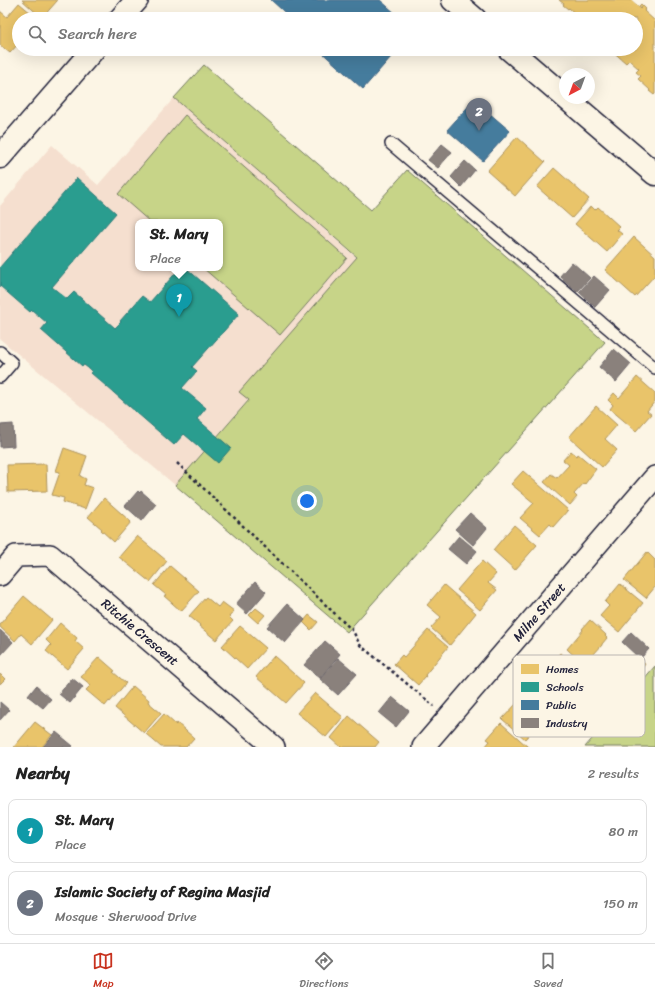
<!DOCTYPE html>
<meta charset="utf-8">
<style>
body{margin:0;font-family:Sriracha,sans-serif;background:#f6f6f6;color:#222}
.compass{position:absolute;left:559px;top:68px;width:36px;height:36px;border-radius:50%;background:#fff;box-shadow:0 4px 16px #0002;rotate:221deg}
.you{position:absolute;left:307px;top:501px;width:14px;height:14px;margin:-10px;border:3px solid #fff;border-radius:50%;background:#1a73e8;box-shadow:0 0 0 6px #1a73e833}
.badge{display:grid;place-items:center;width:26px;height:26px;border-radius:50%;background:#c8321e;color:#fff;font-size:13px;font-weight:700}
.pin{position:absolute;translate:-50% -33px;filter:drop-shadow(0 1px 2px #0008)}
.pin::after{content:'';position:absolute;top:21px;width:14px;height:12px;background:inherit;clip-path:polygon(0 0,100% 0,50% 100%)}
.popup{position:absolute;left:135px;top:219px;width:88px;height:52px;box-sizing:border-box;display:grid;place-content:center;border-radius:8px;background:#fff;filter:drop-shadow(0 1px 3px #0005);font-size:13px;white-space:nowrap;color:#767676}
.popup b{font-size:15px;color:#222}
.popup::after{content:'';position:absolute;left:50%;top:100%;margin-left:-8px;border:8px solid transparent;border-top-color:#fff}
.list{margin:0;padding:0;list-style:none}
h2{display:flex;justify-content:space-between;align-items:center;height:52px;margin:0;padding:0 16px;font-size:17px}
h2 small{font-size:13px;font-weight:400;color:#767676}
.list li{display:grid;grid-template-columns:26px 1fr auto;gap:12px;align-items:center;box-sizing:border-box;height:64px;margin:0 8px 8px;padding:0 8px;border:1px solid #e0e0e0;border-radius:8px}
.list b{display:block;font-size:15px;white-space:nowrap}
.list p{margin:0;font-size:13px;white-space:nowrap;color:#767676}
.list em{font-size:13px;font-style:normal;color:#767676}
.icon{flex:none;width:22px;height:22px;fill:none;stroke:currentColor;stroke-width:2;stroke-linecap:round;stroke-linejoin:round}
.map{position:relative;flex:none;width:655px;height:747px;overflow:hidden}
.search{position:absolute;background:#fff;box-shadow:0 4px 16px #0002;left:12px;right:12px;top:12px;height:44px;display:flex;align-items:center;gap:10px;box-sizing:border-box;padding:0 14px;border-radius:22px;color:#767676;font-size:15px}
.sheet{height:196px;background:#fff}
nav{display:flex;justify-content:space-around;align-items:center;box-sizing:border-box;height:56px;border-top:1px solid #e0e0e0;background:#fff;font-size:11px;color:#767676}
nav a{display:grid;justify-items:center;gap:2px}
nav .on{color:#c8321e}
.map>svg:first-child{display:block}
</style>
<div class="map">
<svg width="655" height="747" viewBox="0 0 655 747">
<rect width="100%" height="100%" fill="#fcf5e5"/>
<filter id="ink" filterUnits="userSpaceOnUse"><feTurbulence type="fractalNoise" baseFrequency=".025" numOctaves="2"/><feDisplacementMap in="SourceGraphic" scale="8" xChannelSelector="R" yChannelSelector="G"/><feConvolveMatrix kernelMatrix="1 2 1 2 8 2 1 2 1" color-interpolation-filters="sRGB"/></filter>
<g filter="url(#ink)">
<path fill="#f5dfcf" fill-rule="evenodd" d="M 174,98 L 365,265 L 175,485 L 0,339 L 0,206 L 52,145 L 98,185 ZM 138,222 L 220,222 L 220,268 L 138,268 Z"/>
<path fill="#c7d488" stroke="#747b62" d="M 204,65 L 371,210 L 407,170 L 605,342 L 347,632 L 175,485 L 249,400 L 239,392 L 357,257 L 174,98 Z
M 185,115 L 347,258 L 280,335 L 203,268 L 220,268 L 220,222 L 150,222 L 118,194 Z
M 655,666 L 655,747 L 585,747 Z"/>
<path fill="#e9c46a" stroke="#ad935c" d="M 22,0 L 56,0 L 57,1 L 42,18 Z
M 559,0 L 631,0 L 641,9 L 642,8 L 639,6 L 641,4 L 646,9 L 644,11 L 655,21 L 655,94 L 654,95 L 649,91 L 650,90 L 638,79 L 641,76 L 636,72 L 639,69 L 629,60 L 626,63 L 610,49 L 609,50 L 607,49 L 636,49 L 636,19 L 581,19 L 569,8 L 568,9 L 563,5 L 564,4 Z
M 19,3 L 38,19 L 19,19 L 19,43 L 10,53 L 0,45 L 0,11 L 7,17 Z
M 517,137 L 545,162 L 515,196 L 487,171 Z
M 554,168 L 589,199 L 572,218 L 537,187 Z
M 591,206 L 595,210 L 598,207 L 620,227 L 617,230 L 622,234 L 607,252 L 575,224 Z
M 634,237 L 655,256 L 655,275 L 635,297 L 605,270 Z
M 637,377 L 655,393 L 655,401 L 647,411 L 651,414 L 636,431 L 610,409 L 613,405 L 608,400 L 614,393 L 619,398 Z
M 596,406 L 617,425 L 605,439 L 617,450 L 602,467 L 569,437 Z
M 64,448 L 87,456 L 80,476 L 86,479 L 84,485 L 93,488 L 85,509 L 63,502 L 64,498 L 52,495 L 60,472 L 56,471 Z
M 571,451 L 577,456 L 578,454 L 596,469 L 585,484 L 584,483 L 574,494 L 577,497 L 570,505 L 544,482 L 551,474 L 557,478 L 569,465 L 563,460 Z
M 46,464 L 47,491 L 8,492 L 7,465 Z
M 523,471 L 568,510 L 553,527 L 550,524 L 540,535 L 520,518 L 534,503 L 511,484 Z
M 104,498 L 131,522 L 114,542 L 101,530 L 102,529 L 88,517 Z
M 514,525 L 537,545 L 515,570 L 493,550 Z
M 137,536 L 167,561 L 150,582 L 119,557 Z
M 647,552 L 655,560 L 655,587 L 646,598 L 624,580 Z
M 482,561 L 496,574 L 488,583 L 497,590 L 480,610 L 457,590 Z
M 170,566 L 199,591 L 181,611 L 164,596 L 166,595 L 154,585 Z
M 620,584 L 643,603 L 619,632 L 600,616 L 609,606 L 605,602 Z
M 444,585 L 476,613 L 450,645 L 431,628 L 441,617 L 427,605 Z
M 24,596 L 52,620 L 32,644 L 21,634 L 15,641 L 0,627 L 0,624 Z
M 206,597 L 218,607 L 222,602 L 234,611 L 229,617 L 233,621 L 216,640 L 199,626 L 200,625 L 189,616 Z
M 256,608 L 265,615 L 258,623 L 249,615 Z
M 309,615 L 318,622 L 311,630 L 303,622 Z
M 590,620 L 606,635 L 605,636 L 607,638 L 602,644 L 602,645 L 584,665 L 567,649 L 583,630 L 582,629 Z
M 60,623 L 77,638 L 75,641 L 84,649 L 67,669 L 46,651 L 51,645 L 46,640 Z
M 240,626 L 266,648 L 247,669 L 222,646 Z
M 428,630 L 448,647 L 425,675 L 426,676 L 418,685 L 394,664 L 402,655 L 404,657 Z
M 560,653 L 583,673 L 559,701 L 545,688 L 553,678 L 545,671 Z
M 634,655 L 645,664 L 641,670 L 629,660 Z
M 274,656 L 304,683 L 286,703 L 256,677 Z
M 99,657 L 115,671 L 113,672 L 126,683 L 110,702 L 109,701 L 105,706 L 86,690 L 91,685 L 81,677 Z
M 0,674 L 5,679 L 0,684 Z
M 133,686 L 149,700 L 148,702 L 161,713 L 144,733 L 115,708 Z
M 315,693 L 343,717 L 326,737 L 297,713 Z
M 533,697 L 550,712 L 525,739 L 502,719 L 518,702 L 524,707 Z
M 164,714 L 176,725 L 177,723 L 194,738 L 186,747 L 161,747 L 146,734 Z
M 349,716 L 379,742 L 375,747 L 341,747 L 331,738 Z
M 35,722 L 52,735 L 42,747 L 14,747 Z
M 501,723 L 528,747 L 485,747 L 490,741 L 487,739 Z"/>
<path fill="#2a9d8f" stroke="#287876" d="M 77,178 L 116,213 L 52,287 L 67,299 L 74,292 L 115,328 L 121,322 L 120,321 L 142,296 L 150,302 L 180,268 L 186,268 L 239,314 L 192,367 L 197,371 L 182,388 L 206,408 L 197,419 L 231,448 L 218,463 L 184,434 L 174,445 L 91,373 L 92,371 L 84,365 L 82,366 L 41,330 L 47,323 L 32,310 L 30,312 L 0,286 L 0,267 Z"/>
<path fill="#457b9d" stroke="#3a6080" d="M 271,0 L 380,0 L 396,14 L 391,19 L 292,19 Z
M 318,49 L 398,49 L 363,89 Z
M 474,100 L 510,131 L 483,161 L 447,130 Z"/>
<path fill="#8a817c" stroke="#6b6468" d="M 442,144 L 452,152 L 438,168 L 428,160 Z
M 465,161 L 475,170 L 461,187 L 451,177 Z
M 572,262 L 590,278 L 577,292 L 560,276 Z
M 594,276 L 610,290 L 595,307 L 579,292 Z
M 614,349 L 631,364 L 616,382 L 599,367 Z
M 13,424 L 14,446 L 0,447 L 0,425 Z
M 138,491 L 140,493 L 141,491 L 156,504 L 142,521 L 125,506 Z
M 470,513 L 487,528 L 473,545 L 455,529 Z
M 459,536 L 477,551 L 466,564 L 448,549 Z
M 255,582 L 266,592 L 247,614 L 236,604 Z
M 287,604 L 305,620 L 285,643 L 267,627 Z
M 0,630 L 13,642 L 0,656 Z
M 631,632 L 649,649 L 641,658 L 639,656 L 638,657 L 622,642 Z
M 325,641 L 340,654 L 320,678 L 304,665 Z
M 338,658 L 357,674 L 338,695 L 320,679 Z
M 72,678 L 83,687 L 70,703 L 59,694 Z
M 36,686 L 51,699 L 43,708 L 28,696 Z
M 392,697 L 409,711 L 396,727 L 379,713 Z
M 576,701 L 592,715 L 580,728 L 564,713 Z
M 0,702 L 9,710 L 0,720 Z
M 559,710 L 575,724 L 564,736 L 548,722 Z
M 56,732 L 73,746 L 72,747 L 43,747 Z"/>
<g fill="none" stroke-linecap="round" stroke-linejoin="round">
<defs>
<path id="lane" d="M 391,144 L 655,368
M 0,352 L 12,363 L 0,377"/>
<path id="street" d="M 0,575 L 16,556 L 50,555 L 274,747
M 423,747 L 655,477"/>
<path id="secondary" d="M 453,0 L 475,19
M 120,19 L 137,0
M 509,49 L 565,97
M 566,98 L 655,174
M 0,157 L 94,49"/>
</defs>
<use href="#lane" stroke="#22223b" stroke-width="14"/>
<use href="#street" stroke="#22223b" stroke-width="24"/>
<use href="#secondary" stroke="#22223b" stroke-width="25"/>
<path stroke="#22223b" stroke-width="2.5" stroke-dasharray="3 3" stroke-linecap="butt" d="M 177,463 L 353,631 L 360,645 L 434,706"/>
<use href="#lane" stroke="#fcf5e5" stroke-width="11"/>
<use href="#street" stroke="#fcf5e5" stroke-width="21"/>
<use href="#secondary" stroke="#fcf5e5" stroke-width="22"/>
</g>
</g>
<g text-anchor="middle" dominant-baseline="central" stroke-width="4" stroke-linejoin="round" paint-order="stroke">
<g font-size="13" fill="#22223b" stroke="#fcf5e5">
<text transform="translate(539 612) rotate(-49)">Milne Street</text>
<text transform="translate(140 632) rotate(40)">Ritchie Crescent</text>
</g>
</g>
<rect x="513" y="655" width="132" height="82" rx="6" fill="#fcf5e5" stroke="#bbb6b2" stroke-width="1"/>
<rect x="521" y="664" width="18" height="10" fill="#e9c46a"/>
<rect x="521" y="682" width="18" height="10" fill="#2a9d8f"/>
<rect x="521" y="700" width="18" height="10" fill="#457b9d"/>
<rect x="521" y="718" width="18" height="10" fill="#8a817c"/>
<g font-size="11" fill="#22223b">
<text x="546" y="673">Homes</text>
<text x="546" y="691">Schools</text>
<text x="546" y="709">Public</text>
<text x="546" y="727">Industry</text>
</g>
</svg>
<svg class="compass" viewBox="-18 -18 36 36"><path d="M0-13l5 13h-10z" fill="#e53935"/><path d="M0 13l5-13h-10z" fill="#767676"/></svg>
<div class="you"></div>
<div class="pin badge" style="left:179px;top:317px;background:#0f9aa8">1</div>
<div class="popup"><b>St. Mary</b>Place</div>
<div class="pin badge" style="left:479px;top:131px;background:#6b7280">2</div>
<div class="search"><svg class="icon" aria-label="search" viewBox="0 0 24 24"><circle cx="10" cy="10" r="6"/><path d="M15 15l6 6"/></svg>Search here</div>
</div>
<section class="sheet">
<h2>Nearby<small>2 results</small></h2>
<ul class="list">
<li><span class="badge" style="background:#0f9aa8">1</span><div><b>St. Mary</b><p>Place</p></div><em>80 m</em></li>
<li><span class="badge" style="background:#6b7280">2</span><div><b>Islamic Society of Regina Masjid</b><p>Mosque · Sherwood Drive</p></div><em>150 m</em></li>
</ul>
</section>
<nav>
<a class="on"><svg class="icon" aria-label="map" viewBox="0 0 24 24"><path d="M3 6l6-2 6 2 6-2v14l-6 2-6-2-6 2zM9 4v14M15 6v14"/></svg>Map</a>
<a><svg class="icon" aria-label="directions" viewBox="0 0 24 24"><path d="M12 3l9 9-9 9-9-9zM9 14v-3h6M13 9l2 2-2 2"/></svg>Directions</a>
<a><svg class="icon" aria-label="saved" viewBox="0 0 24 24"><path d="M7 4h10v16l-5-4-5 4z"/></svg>Saved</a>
</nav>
